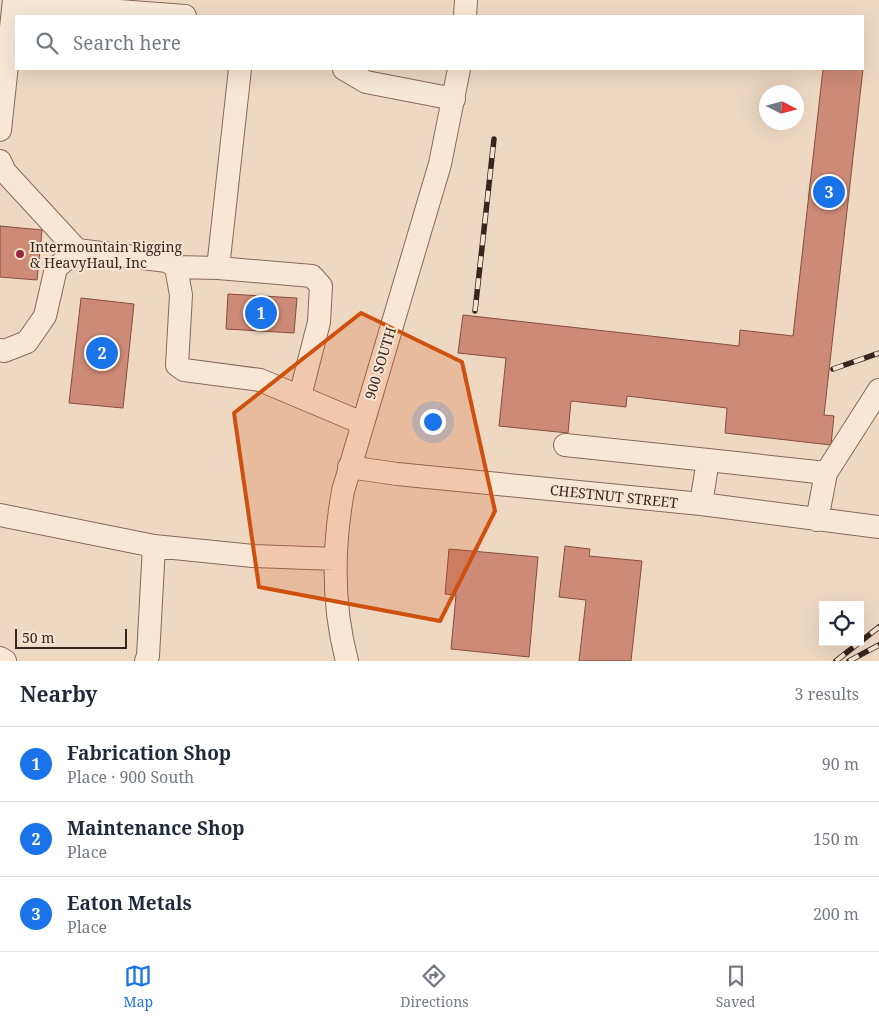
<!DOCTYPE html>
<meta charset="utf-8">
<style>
body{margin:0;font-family:"Noto Serif",serif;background:#f2f2f3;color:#1f2937}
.controls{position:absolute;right:15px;bottom:15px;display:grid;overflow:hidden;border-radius:0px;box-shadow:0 5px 20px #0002}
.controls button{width:45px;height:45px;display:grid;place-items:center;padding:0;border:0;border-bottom:1px solid #e0e1e3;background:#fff;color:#1f2937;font:25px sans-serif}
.compass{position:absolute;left:759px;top:85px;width:45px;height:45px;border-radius:50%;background:#fff;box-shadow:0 5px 20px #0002;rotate:96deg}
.scale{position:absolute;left:15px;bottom:12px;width:112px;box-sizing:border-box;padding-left:5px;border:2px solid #38251d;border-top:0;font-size:14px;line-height:18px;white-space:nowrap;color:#38251d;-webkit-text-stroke:4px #f6e4d1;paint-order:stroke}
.you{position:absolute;left:432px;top:421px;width:18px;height:18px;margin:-12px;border:4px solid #fff;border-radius:50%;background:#1a73e8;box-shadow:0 0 0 8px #1a73e833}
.badge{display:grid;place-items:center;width:32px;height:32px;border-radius:50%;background:#1a73e8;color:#fff;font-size:16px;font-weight:700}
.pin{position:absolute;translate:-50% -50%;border:2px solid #fff;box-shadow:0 1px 5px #0006}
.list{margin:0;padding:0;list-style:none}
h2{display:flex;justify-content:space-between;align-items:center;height:65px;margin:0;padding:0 20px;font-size:21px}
h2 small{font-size:16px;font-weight:400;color:#747a83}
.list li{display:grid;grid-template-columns:32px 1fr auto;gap:15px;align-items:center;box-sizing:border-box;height:75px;padding:0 20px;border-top:1px solid #e0e1e3}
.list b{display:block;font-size:19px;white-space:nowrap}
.list p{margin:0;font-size:16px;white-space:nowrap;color:#747a83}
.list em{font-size:16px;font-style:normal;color:#747a83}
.icon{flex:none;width:28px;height:28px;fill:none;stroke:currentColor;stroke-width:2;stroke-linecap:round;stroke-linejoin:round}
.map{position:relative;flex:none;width:879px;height:661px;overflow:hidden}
.search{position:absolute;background:#fff;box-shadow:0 5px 20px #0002;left:15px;right:15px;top:15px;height:55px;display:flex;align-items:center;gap:12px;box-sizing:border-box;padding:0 18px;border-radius:0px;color:#747a83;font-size:19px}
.sheet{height:290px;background:#fff}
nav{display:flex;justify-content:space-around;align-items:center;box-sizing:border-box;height:70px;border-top:1px solid #e0e1e3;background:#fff;font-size:14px;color:#747a83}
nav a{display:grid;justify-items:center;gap:2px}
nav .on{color:#1a73e8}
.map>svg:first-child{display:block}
</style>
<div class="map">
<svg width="879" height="661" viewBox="0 0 879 661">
<rect width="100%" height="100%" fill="#eed8c2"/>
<path fill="#cd8a77" stroke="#874d3f" d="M 823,69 L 863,69 L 824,415 L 834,416 L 831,445 L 725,433 L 727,408 L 627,396 L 626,407 L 571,401 L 568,433 L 499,426 L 506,358 L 458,353 L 463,315 L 739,346 L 740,330 L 793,336 Z
M 0,226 L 42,230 L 37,280 L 0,277 Z
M 228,294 L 297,298 L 294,333 L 226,329 Z
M 81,298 L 134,304 L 123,408 L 69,403 Z
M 565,546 L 590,549 L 589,556 L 642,561 L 631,661 L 579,661 L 586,600 L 559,597 Z
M 449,549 L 538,557 L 529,657 L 451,649 L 456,595 L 445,594 Z"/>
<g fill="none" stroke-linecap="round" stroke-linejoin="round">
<defs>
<path id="minor" d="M 14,3 L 185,16
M 465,16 L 466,0
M 344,69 L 366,82 L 454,99
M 0,130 L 14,0
M 0,161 L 5,172 L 77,250 L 167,261 L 176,267 L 181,295 L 177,365 L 184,370 L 260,380 L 362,423
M 176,267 L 218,268 L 240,69
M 218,268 L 312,276 L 321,286 L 319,322 L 300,396
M 0,350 L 4,351 L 27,342 L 45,316 L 56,268 L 77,250
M 565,445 L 708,460
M 349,467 L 397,474 L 701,504 L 879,527
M 701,504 L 708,460 L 826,473 L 879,390
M 0,515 L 154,546 L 253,556 L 335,559
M 817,520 L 826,473
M 0,658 L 5,661
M 146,661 L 148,656 L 154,546
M 347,661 C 332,605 333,547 343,491 L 440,164 L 459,69"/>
</defs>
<use href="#minor" stroke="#886959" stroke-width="24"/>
<use href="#minor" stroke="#f9e7d5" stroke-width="22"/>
<defs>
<path id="rail" d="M 475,311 L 494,139
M 833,369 L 879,353
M 836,661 L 879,627
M 849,661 L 879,645"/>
</defs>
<use href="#rail" stroke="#38251d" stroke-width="5.5"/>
<use href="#rail" stroke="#f6e4d1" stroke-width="4" stroke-dasharray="11" stroke-linecap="butt"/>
</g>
<path fill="#ce510f" fill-opacity="0.2" stroke="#ce510f" stroke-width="4" stroke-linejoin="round" d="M 361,313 L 462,362 L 495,511 L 440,621 L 259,587 L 234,413 Z"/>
<circle fill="#97283f" stroke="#f6e4d1" stroke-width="2" cx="20" cy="254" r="5"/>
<g text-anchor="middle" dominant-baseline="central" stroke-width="4" stroke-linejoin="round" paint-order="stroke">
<g font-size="14" fill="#38251d" stroke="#f6e4d1" text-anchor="start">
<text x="30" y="246">Intermountain Rigging<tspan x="30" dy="16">&amp; HeavyHaul, Inc</tspan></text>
</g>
<g font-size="14" fill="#38251d" stroke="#f6e4d1">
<text transform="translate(380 363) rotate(-73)">900 SOUTH</text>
<text transform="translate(614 496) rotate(6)">CHESTNUT STREET</text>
</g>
</g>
</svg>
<div class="controls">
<button><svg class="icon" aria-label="locate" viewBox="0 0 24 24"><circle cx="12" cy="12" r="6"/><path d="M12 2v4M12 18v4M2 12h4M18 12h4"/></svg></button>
</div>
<svg class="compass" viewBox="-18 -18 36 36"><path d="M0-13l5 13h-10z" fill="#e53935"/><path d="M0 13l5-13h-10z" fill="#747a83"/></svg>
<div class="scale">50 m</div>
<div class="you"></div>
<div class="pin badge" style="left:261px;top:313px">1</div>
<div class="pin badge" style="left:102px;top:353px">2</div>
<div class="pin badge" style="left:829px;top:192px">3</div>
<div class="search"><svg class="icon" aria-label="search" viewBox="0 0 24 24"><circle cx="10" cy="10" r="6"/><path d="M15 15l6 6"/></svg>Search here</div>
</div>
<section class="sheet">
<h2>Nearby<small>3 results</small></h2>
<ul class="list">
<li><span class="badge">1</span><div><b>Fabrication Shop</b><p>Place · 900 South</p></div><em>90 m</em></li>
<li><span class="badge">2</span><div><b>Maintenance Shop</b><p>Place</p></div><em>150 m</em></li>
<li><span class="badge">3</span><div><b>Eaton Metals</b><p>Place</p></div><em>200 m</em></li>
</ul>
</section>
<nav>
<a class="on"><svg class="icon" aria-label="map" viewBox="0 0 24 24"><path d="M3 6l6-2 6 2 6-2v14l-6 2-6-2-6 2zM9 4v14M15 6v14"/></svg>Map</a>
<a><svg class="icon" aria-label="directions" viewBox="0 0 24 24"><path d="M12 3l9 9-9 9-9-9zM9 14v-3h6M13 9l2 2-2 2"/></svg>Directions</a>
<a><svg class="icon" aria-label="saved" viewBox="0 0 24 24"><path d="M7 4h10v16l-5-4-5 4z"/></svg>Saved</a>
</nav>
